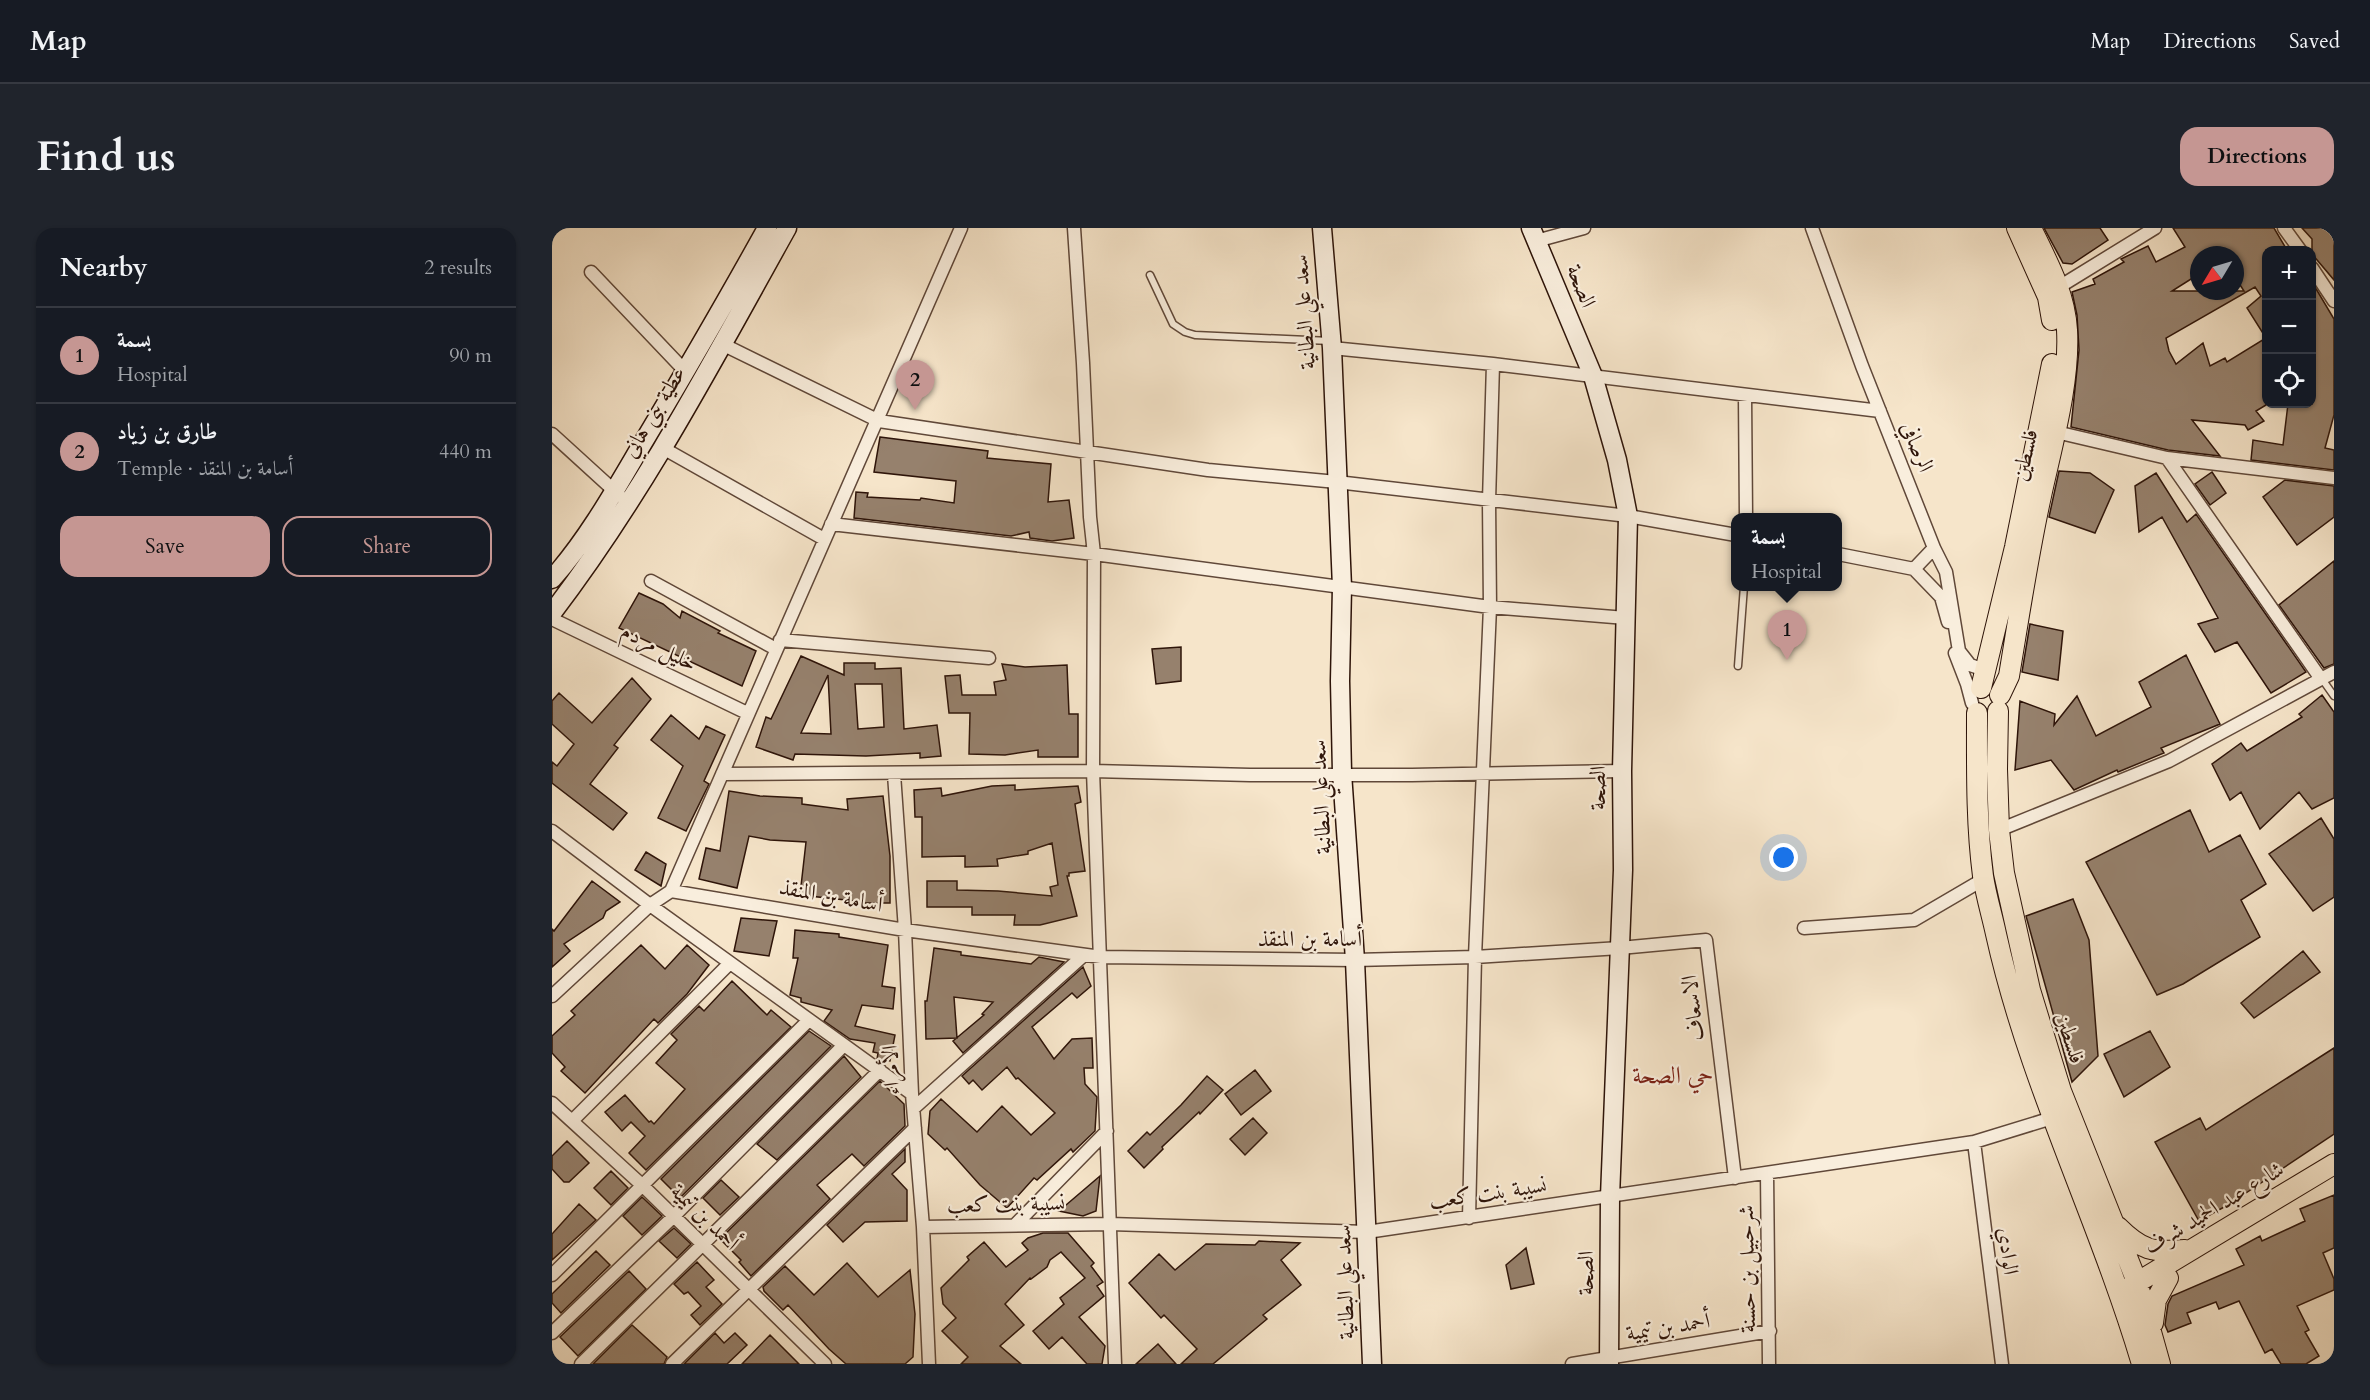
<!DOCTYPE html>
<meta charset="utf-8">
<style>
body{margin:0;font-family:Cardo,Amiri,serif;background:#20242c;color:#f1f3f6}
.controls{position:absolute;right:18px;top:18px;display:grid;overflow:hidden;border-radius:12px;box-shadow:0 2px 4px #0004}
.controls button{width:54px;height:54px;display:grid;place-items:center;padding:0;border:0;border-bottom:2px solid #363941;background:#171b24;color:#f1f3f6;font:30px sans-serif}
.compass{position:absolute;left:1638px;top:18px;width:54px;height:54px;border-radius:50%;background:#171b24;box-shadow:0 2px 4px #0004;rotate:232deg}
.you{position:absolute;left:1232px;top:630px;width:21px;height:21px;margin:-15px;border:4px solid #fff;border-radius:50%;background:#1a73e8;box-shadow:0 0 0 9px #1a73e833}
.badge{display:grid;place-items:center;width:39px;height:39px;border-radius:50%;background:#c59692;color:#111;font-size:20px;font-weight:700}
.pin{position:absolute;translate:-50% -50px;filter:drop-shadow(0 2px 3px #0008)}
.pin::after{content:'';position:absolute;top:32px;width:21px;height:18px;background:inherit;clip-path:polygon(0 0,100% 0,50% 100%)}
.popup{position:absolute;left:1179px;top:285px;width:111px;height:78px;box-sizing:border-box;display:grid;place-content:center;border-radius:12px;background:#171b24;filter:drop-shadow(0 2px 4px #0005);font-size:20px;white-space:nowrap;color:#9ea1a6}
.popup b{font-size:22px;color:#f1f3f6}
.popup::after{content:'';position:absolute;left:50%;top:100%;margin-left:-12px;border:12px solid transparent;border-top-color:#171b24}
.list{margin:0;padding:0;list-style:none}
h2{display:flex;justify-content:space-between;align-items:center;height:78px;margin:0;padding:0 24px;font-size:26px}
h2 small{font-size:20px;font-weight:400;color:#9ea1a6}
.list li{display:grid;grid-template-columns:39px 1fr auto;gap:18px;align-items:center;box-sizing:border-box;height:96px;padding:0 24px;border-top:2px solid #363941}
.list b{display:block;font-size:22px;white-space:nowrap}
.list p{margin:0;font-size:20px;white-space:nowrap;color:#9ea1a6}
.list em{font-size:20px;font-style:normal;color:#9ea1a6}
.actions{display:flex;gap:12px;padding:18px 24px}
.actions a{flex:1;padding:14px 0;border:2px solid #c59692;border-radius:18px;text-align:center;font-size:21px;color:#c59692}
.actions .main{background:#c59692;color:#111}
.icon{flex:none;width:33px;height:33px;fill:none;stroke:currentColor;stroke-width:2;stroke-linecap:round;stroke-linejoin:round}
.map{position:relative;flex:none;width:1782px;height:1136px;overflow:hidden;border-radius:18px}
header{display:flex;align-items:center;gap:36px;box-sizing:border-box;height:84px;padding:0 30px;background:#171b24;border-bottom:2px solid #363941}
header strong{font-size:28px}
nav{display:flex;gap:33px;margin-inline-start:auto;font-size:21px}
.intro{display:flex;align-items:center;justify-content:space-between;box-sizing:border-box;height:144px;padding:0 36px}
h1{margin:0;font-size:42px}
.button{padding:15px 27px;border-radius:18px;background:#c59692;color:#111;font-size:21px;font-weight:700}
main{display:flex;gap:36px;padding:0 36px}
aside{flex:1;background:#171b24;border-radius:18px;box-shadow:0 2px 4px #0004}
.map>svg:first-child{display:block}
</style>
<header>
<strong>Map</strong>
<nav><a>Map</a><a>Directions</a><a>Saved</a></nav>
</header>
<div class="intro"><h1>Find us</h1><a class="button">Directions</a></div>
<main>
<aside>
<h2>Nearby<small>2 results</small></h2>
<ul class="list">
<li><span class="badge">1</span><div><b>بسمة</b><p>Hospital</p></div><em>90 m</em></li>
<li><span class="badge">2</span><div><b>طارق بن زياد</b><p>Temple · أسامة بن المنقذ</p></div><em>440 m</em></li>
</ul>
<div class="actions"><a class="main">Save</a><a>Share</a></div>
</aside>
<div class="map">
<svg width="1782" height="1136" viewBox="0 0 1782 1136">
<rect width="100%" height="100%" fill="#f6e5ca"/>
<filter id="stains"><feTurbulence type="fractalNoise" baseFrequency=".00333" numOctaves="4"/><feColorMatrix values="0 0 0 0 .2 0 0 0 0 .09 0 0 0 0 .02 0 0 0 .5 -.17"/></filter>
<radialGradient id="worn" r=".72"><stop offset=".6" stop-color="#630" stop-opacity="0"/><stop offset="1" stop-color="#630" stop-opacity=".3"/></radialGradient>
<path fill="#96816d" stroke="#2e1409" stroke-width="1.5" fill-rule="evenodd" d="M 1492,0 L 1548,0 L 1556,12 L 1520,36 L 1511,35 Z
M 1621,0 L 1722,0 L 1735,22 L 1714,22 L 1714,177 L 1704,183 L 1712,193 L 1696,202 L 1693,197 L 1640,192 L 1668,228 L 1616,222 L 1519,199 L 1527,122 L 1525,87 L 1520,64 L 1543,56 L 1541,51 L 1572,34 L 1569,31 L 1596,18 L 1604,34 L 1633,19 ZM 1647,27 L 1683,27 L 1683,49 L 1692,63 L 1620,63 L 1647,46 ZM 1703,59 L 1709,68 L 1695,80 L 1714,110 L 1675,134 L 1673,130 L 1658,138 L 1651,115 L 1624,136 L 1617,123 L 1614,110 Z
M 1750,0 L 1782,0 L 1782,52 L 1760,26 L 1760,11 Z
M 1760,54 L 1782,91 L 1782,187 L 1773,220 L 1782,222 L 1782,242 L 1699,232 L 1701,212 L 1731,217 L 1736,176 L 1760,176 Z
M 328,209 L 436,223 L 435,230 L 499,236 L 496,274 L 517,272 L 522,310 L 500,313 L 478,310 L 477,304 L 459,308 L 302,290 L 304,264 L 316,265 L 315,269 L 368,272 L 369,270 L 402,275 L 404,253 L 322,244 Z
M 1507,243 L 1538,245 L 1562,262 L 1543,305 L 1497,289 Z
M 1660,244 L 1674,265 L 1658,277 L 1643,256 Z
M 1604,245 L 1635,294 L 1644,286 L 1754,444 L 1719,465 L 1685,414 L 1663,424 L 1646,396 L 1666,390 L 1610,289 L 1587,304 L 1583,258 Z
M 1733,252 L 1782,258 L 1782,289 L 1745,317 L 1711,269 Z
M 1782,333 L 1782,436 L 1772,440 L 1727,377 Z
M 87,365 L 111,376 L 128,390 L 130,383 L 168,403 L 166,405 L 204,423 L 190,458 L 67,400 Z
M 1478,396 L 1511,403 L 1506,452 L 1470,444 Z
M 629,419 L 629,453 L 604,456 L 600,421 Z
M 1634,427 L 1668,496 L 1609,520 L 1612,525 L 1566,544 L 1565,542 L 1522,562 L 1499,532 L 1463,542 L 1468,473 L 1503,486 L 1502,497 L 1525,468 L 1544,508 L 1599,479 L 1587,454 Z
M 249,428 L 292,447 L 292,435 L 323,435 L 323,441 L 349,440 L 352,501 L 385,497 L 389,528 L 368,530 L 368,525 L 314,528 L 243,526 L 241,532 L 204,519 L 214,489 L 219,491 ZM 276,447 L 279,506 L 249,505 ZM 303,456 L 330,456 L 332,499 L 306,501 Z
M 450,436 L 473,439 L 515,437 L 517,486 L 526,486 L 526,529 L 486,529 L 486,522 L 453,527 L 417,526 L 418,485 L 397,485 L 393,448 L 408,447 L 410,467 L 444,467 L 442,454 L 454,452 Z
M 80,450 L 99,471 L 62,517 L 66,520 L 38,556 L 75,585 L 61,602 L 0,555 L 0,534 L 5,538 L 22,516 L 0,496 L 0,473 L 7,465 L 40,495 Z
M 1770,467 L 1782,484 L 1782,570 L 1760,581 L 1747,564 L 1708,601 L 1689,564 L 1678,572 L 1660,536 L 1689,515 L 1695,523 L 1750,489 L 1747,486 Z
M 119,487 L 147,511 L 154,498 L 173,507 L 152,553 L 157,556 L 134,603 L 106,590 L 131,538 L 99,512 Z
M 463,557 L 463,562 L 526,558 L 529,574 L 523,576 L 533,643 L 517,645 L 517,648 L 515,648 L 525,688 L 488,697 L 462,697 L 463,687 L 420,687 L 420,679 L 375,679 L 375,653 L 405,653 L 405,662 L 446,663 L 500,668 L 498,659 L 506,657 L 500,615 L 476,623 L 476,626 L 445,631 L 446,638 L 413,639 L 413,628 L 370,629 L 370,589 L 363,589 L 362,562 L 389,560 L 390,568 L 440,558 Z
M 177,563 L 208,568 L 250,570 L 250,576 L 296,582 L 295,571 L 331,568 L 338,628 L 338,675 L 303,675 L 303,673 L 248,667 L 254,614 L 218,612 L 197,608 L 185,660 L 147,651 L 154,620 L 168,623 Z
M 1638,582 L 1657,624 L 1688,607 L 1714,656 L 1689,672 L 1708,709 L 1631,756 L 1605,767 L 1534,634 Z
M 1769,590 L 1782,611 L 1782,669 L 1761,683 L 1717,626 Z
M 94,624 L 114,636 L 109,658 L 83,642 Z
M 40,653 L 68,674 L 54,683 L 51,690 L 12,716 L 18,723 L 0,739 L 0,701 L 2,703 Z
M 1521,671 L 1537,712 L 1546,828 L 1520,854 L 1474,688 Z
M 189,690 L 225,693 L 217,728 L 182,723 Z
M 243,702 L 287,706 L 287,709 L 336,717 L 330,758 L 343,760 L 341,781 L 310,777 L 303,798 L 343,807 L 338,833 L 325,831 L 326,825 L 321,824 L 323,815 L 298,811 L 272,793 L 280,782 L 249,774 L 249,770 L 238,767 L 246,730 L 241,730 Z
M 89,717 L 113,741 L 135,717 L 157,737 L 135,766 L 106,795 L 102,791 L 33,865 L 9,843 L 13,839 L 0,825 L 0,808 L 23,787 L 19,783 Z
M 382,720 L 409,724 L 409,727 L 479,736 L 487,729 L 512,734 L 411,825 L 401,813 L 432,787 L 430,786 L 441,774 L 402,769 L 405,810 L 374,811 L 373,773 L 375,773 Z
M 1751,723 L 1768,744 L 1702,790 L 1689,775 Z
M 531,739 L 539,758 L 525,770 L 520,765 L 480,799 L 502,831 L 520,811 L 540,810 L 541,840 L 532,840 L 533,856 L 545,869 L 543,903 L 521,924 L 519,921 L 485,952 L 482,950 L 455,980 L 428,957 L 395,920 L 393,922 L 376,906 L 378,883 L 389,871 L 425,904 L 450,878 L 479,907 L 503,885 L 466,850 L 464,851 L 455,839 L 430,862 L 421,852 L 417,856 L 410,848 Z
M 180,753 L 215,787 L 219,782 L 239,799 L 94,942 L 77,925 L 93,908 L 79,894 L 70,903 L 53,884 L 73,867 L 97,894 L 99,893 L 102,896 L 133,861 L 104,835 L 125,812 L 119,806 L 147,778 L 152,783 Z
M 257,803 L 279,818 L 128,970 L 109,951 Z
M 1598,803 L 1618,839 L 1572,869 L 1552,826 Z
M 1782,820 L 1782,906 L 1691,967 L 1692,968 L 1647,993 L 1603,914 L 1648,890 L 1654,902 Z
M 292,828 L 309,849 L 225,932 L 205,916 Z
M 703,842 L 719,863 L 689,887 L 673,866 Z
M 655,848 L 671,862 L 648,886 L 647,884 L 610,919 L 611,921 L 592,940 L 576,923 L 595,904 L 598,907 L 629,877 Z
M 328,853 L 352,876 L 353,898 L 312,938 L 300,926 L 265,957 L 278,971 L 199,1048 L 187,1034 L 189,1032 L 168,1011 Z
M 701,890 L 715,905 L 693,927 L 678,911 Z
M 15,913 L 37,935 L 17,954 L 12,954 L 0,941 L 0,928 Z
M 353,921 L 353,934 L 340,946 L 355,962 L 355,993 L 313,994 L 291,1014 L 275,997 Z
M 59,943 L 76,960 L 59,977 L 42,960 Z
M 548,948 L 544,983 L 531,988 L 507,983 Z
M 169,952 L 187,969 L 168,987 L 151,970 Z
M 1782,967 L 1782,1020 L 1771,1025 L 1782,1051 L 1782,1062 L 1745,1078 L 1757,1102 L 1753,1104 L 1767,1128 L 1754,1136 L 1729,1136 L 1720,1121 L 1713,1125 L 1687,1073 L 1667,1081 L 1664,1074 L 1635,1085 L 1639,1095 L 1616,1104 L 1613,1097 L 1616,1076 L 1620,1068 L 1692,1037 L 1684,1021 L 1708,1008 L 1710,1013 L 1753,993 L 1748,981 Z
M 90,969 L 110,988 L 90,1007 L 71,988 Z
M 27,976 L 44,992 L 0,1032 L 0,1006 Z
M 122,1000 L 139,1016 L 125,1030 L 107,1013 Z
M 491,1005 L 516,1005 L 542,1035 L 539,1038 L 551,1054 L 545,1058 L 552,1068 L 527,1089 L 553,1118 L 550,1136 L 535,1136 L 510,1109 L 497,1121 L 481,1103 L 512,1076 L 508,1070 L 533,1050 L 509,1024 L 498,1032 L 495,1039 L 479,1051 L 478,1050 L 453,1076 L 472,1097 L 448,1118 L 469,1136 L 409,1136 L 416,1129 L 390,1103 L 404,1090 L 391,1076 L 389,1060 L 417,1032 L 415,1029 L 432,1014 L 454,1039 L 476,1022 L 470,1015 L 476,1010 Z
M 707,1013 L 748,1015 L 729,1032 L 749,1057 L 711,1087 L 715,1091 L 661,1136 L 629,1136 L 645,1121 L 612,1087 L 609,1090 L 577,1055 L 607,1026 L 623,1042 L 654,1016 L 703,1017 Z
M 974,1020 L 982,1056 L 959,1061 L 954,1037 Z
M 44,1023 L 58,1037 L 9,1085 L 0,1075 L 0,1066 Z
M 145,1034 L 162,1052 L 154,1059 L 170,1076 L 148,1097 L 139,1087 L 149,1078 L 136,1064 L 132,1066 L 122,1056 Z
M 295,1035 L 326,1069 L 358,1042 L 363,1086 L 361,1129 L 353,1136 L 294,1136 L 277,1121 L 236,1077 L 231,1082 L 212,1063 L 211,1059 L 233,1038 L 262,1067 Z
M 77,1043 L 94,1061 L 26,1128 L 8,1109 Z
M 80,1097 L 115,1129 L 112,1136 L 41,1136 Z
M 163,1105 L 172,1115 L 183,1105 L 195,1117 L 175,1136 L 132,1136 Z
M 218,1107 L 247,1136 L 190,1136 Z
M 606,1116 L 624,1136 L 584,1136 Z"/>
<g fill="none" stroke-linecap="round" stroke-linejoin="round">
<defs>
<path id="service" d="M 598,47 L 621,96 L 633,104 L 643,107 L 778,113
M 1186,438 L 1192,358
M 1770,451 L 1782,468"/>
<path id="minor" d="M 522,0 L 531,135 L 538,289 L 542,326 L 541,543 L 563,1136
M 1260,0 L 1310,138 L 1382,320 L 1394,344 L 1407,423 L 1418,437 L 1427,440 L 1435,440
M 1732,0 L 1748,22
M 984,13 L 1032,0
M 1760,40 L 1782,73
M 39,44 L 134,144
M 1507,59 L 1603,0
M 170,116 L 327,193 L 656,242 L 785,254 L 1076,288 L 1184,307
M 780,120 L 941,136 L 1328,183
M 1193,167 L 1194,290
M 1504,204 L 1615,230 L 1782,250
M 0,206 L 68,268
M 109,219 L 272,311
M 1615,230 L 1769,451
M 279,296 L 542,326 L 938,379 L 1074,390
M 1286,326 L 1362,341 L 1382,320
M 1362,341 L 1389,369 L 1396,394
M 99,353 L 224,421
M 0,391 L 195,485
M 228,412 L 437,430
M 1403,425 L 1415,456 L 1420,475
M 170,546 L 541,543 L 698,547 L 860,547 L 1070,543
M 342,546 L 353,702 L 360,866 L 371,999 L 377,1136
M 1447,602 L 1617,533 L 1782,444
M 0,603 L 98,677 L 360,866
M 119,663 L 353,702 L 549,729 L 803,732 L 923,729 L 1068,720 L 1154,712 L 1183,950
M 119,663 C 215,442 314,222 409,0
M 1252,700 L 1362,692 L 1432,651
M 0,768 L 98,677 L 119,663
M 0,875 L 91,958 L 273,1136
M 362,880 L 532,727
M 20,893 L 178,735
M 1422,914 L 1450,1136
M 1215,945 L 1217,1136
M 917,990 L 923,729 L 938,379 L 937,273 L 941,136
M 463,997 L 555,903
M 371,999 L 558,996 L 815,1004 L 1422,914 L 1500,890
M 0,1047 L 257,792
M 0,1105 L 121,989 L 292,817
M 29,1136 L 328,842
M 120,1136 L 363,900
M 1020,1136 L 1218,1103"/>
<path id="secondary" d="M 770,0 L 780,120 L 790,359 L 788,453 L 790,545 L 803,732 L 820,1136
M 979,0 L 1041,148 L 1065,232 L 1076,288 L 1070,543 L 1071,642 L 1058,969 L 1057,1136
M 0,351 C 35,312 62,264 89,218 C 132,146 174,74 215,0
M 0,385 C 91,266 162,131 235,0"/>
<path id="primary" d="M 1465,0 L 1496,69 L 1500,92
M 1429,460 L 1463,319 L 1500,136
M 1448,467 L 1457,448 C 1467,388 1476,327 1489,268 C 1500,217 1518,155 1515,102 C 1513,65 1495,33 1479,0
M 1446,483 L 1445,541 L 1447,602 L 1452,645 L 1478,762 L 1509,863 L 1585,1054 L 1608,1136
M 1425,485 C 1425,539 1424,594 1431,648 C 1434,668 1440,687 1444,706 C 1477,855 1547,991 1590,1136
M 1566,999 C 1589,1022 1601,1025 1633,1022
M 1576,1060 L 1782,936
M 1601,1095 L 1604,1072 L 1616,1050"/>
</defs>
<use href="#service" stroke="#604839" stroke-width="9"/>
<use href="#minor" stroke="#604839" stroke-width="15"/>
<use href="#secondary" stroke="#2e1409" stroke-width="21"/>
<use href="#primary" stroke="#2e1409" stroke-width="22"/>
<use href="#service" stroke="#f9eedd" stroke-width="6"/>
<use href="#minor" stroke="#f9eedd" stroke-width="12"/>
<use href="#secondary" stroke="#f9eedd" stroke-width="18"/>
<use href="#primary" stroke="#f6e5ca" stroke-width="20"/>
</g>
<g text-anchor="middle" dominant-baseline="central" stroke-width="4.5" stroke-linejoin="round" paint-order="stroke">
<g font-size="22" fill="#2e1409" stroke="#f9eedd">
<text transform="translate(1029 58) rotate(68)">الصحة</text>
<text transform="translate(752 84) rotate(-94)">سعد علي البطانية</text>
<text transform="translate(102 184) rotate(-59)">عطية بني هاني</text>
<text transform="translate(1365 219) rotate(68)">الرصافي</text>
<text transform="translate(1473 227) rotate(-77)">فلسطين</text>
<text transform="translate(107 419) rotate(26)">خليل مردم</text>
<text transform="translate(1046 560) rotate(-90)">الصحة</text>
<text transform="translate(769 569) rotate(-93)">سعد علي البطانية</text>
<text transform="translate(279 668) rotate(10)">أسامة بن المنقذ</text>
<text x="758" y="711">أسامة بن المنقذ</text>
<text transform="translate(1141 780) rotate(-97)">الاسعاف</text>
<text transform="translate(1518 810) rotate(72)">فلسطين</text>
<text transform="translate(339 842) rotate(-93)">الأمراء</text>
<text transform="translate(936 965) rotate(-8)">نسيبة بنت كعب</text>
<text transform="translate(454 976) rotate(-1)">نسيبة بنت كعب</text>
<text transform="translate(1662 980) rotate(-31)">شارع عبد الحميد شرف</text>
<text transform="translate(153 989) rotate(44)">أحمد بن تيمية</text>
<text transform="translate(1456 1023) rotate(83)">الوادي</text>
<text transform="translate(1195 1041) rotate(-91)">شرحبيل بن حسنة</text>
<text transform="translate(1034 1045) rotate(-90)">الصحة</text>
<text transform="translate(793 1054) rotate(-92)">سعد علي البطانية</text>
<text transform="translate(1116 1099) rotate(-9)">أحمد بن تيمية</text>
</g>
<g font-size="24" fill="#7a1f14" stroke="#f9eedd">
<text x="1121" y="847">حي الصحة</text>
</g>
</g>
<rect width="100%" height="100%" filter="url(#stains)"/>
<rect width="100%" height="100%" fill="url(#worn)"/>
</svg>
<div class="controls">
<button>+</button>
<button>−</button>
<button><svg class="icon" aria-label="locate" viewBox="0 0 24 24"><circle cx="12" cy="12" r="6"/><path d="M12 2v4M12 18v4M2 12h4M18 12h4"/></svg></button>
</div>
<svg class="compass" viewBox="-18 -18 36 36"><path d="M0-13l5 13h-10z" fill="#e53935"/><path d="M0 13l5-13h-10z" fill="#9ea1a6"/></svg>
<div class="you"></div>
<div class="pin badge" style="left:1235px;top:432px">1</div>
<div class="popup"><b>بسمة</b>Hospital</div>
<div class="pin badge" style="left:363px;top:182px">2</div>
</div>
</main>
